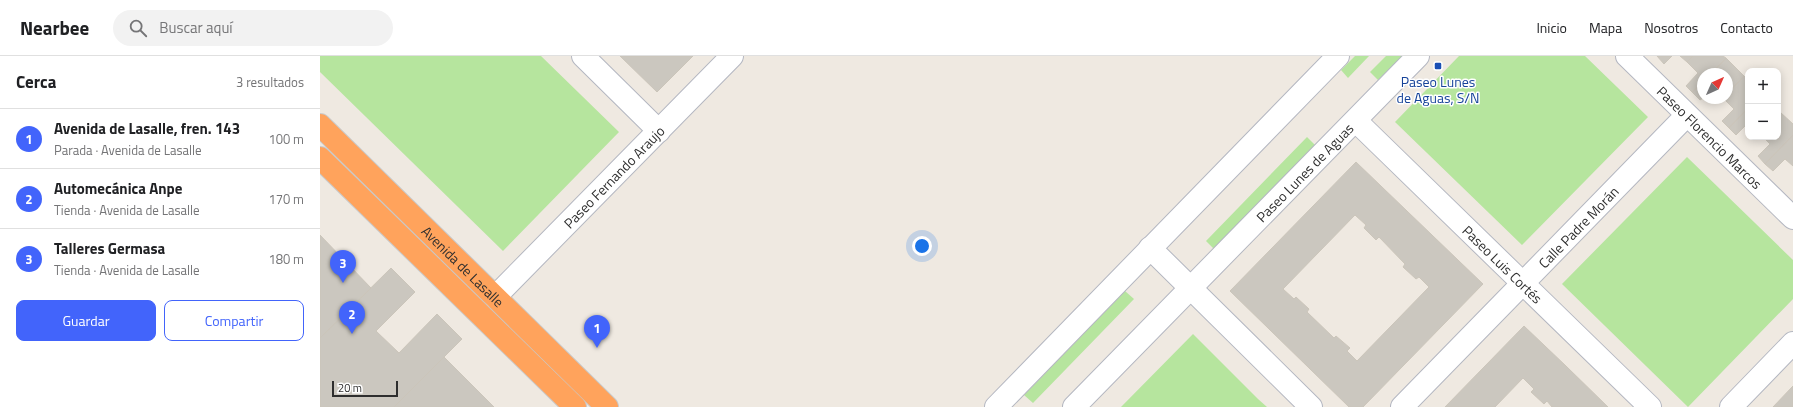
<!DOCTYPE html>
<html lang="es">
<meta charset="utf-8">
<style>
body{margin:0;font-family:"Titillium Web",sans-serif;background:#f2f2f2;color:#202124}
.controls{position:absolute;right:12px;top:12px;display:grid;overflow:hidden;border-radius:8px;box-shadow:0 2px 10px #0003}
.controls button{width:36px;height:36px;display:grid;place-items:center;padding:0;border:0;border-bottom:1px solid #e0e0e0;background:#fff;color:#202124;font:20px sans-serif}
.compass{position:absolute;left:1377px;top:12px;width:36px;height:36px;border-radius:50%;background:#fff;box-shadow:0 2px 10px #0003;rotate:45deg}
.scale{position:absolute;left:12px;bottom:10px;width:66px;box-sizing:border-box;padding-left:4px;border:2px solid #2e2e2e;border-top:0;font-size:11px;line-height:14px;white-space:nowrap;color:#2e2e2e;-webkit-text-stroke:3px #fff;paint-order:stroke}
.you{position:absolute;left:602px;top:190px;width:14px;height:14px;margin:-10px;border:3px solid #fff;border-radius:50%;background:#1a73e8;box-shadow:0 0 0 6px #1a73e833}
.badge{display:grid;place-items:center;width:26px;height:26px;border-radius:50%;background:#4264fb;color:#fff;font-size:13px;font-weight:700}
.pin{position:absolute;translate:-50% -33px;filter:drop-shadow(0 1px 2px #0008)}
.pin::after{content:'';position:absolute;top:21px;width:14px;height:12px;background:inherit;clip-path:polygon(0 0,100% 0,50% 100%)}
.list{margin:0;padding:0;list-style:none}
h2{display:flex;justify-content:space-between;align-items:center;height:52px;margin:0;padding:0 16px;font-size:17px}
h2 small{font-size:13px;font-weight:400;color:#757577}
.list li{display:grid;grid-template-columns:26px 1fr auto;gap:12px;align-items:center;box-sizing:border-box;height:60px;padding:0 16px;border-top:1px solid #e0e0e0}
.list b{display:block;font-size:15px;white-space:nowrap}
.list p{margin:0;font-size:13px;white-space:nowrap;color:#757577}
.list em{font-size:13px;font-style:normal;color:#757577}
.actions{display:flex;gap:8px;padding:12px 16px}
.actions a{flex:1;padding:9px 0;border:1px solid #4264fb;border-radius:8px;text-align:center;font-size:14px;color:#4264fb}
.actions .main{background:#4264fb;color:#fff}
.icon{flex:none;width:22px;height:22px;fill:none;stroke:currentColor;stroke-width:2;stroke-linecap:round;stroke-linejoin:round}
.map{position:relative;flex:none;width:1473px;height:351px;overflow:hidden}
header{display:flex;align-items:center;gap:24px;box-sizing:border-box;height:56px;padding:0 20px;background:#fff;border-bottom:1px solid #e0e0e0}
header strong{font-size:19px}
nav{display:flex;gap:22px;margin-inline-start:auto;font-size:14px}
.search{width:280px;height:36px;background:#f2f2f2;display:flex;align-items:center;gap:10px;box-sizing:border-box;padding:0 14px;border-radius:22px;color:#757577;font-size:15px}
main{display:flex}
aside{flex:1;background:#fff}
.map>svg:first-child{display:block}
</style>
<header>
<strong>Nearbee</strong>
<div class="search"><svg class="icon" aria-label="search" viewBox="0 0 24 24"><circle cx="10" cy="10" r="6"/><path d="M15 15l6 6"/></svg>Buscar aquí</div>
<nav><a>Inicio</a><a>Mapa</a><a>Nosotros</a><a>Contacto</a></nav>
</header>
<main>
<aside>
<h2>Cerca<small>3 resultados</small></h2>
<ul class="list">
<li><span class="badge">1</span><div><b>Avenida de Lasalle, fren. 143</b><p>Parada · Avenida de Lasalle</p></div><em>100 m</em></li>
<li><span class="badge">2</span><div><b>Automecánica Anpe</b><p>Tienda · Avenida de Lasalle</p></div><em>170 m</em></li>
<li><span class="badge">3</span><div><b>Talleres Germasa</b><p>Tienda · Avenida de Lasalle</p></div><em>180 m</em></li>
</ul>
<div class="actions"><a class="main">Guardar</a><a>Compartir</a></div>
</aside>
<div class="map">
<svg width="1473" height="351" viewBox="0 0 1473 351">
<rect width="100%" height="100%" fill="#efe9e1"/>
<path fill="#b6e59e" d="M 0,0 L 221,0 L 299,76 L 183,195 L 0,16 Z
M 1035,0 L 1049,0 L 1028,22 L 1021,14 Z
M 1066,0 L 1082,0 L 1058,24 L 1050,16 Z
M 1139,0 L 1265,0 L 1328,61 L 1202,189 L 1075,66 Z
M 987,81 L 995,89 L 894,193 L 886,185 Z
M 1367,101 L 1473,204 L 1473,243 L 1368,351 L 1242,228 Z
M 805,235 L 814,243 L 713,347 L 704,339 Z
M 873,278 L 938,343 L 947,351 L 801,351 Z"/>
<path fill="#cbc7bf" stroke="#cbc5ba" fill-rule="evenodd" d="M 300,0 L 373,0 L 337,36 Z
M 1337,0 L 1352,0 L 1344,8 Z
M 1360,0 L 1373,0 L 1367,6 Z
M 1373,0 L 1403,0 L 1406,2 L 1391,18 L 1383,18 L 1383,26 L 1372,36 L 1366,30 L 1378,17 L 1367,6 Z
M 1406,2 L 1424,20 L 1407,38 L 1407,18 L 1391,18 Z
M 1424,20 L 1428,24 L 1428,52 L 1409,72 L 1402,65 L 1414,53 L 1403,42 L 1407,42 L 1407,38 Z
M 1383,26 L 1383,42 L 1380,44 L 1372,36 Z
M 1428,52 L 1428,67 L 1416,79 L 1409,72 Z
M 1460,56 L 1473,68 L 1473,79 L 1445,108 L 1438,100 L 1450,88 L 1443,81 L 1458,81 L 1458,58 Z
M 1473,79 L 1473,110 L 1465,103 L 1453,115 L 1445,108 Z
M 1036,106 L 1163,228 L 1043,351 L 1029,351 L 910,235 ZM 1035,159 L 1046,169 L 1044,172 L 1056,184 L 1059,181 L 1085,208 L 1083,211 L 1096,223 L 1099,221 L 1109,231 L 1037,305 L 1027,295 L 1030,292 L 1016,280 L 1014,282 L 987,256 L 989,253 L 976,241 L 974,243 L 963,233 Z
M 0,179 L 51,232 L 0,282 Z
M 71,212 L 95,236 L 56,275 L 79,297 L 117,258 L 142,283 L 74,351 L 0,351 L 0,282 Z
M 1204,270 L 1246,310 L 1288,351 L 1232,351 L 1227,345 L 1224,348 L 1211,336 L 1214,333 L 1203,322 L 1175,351 L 1125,351 Z
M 124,301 L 174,351 L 74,351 Z
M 1473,330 L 1473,351 L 1453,351 Z"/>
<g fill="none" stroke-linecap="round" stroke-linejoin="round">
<defs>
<g id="minor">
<path d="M 263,0 L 339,75"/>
<path id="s1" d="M 1307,0 L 1473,162"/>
<path id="s2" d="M 1036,65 L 1330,351"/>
<path d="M 830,192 L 991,351"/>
<path id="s3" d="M 175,241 L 412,0"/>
<path d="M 676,351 L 1018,0"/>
<path id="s4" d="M 754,351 L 1098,0"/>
<path id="s5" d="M 1082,351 L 1367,59"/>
<path d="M 1411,351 L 1473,287"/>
</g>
<g id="highway">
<path id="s6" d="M 0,69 L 287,351"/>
<path d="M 0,102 L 255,351"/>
</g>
</defs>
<use href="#minor" stroke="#b4b7c1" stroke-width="24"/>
<use href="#highway" stroke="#c9c9c9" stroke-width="24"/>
<use href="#minor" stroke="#fff" stroke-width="22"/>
<use href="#highway" stroke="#ffa35c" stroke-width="22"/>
</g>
<rect fill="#1a4fb4" stroke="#fff" stroke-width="1.5" x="1114" y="6" width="8" height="8" rx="2"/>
<g text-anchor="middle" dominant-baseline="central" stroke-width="3" stroke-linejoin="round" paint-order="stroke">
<g font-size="14" fill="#164399" stroke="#fff">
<text x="1118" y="25">Paseo Lunes<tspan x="1118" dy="16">de Aguas, S/N</tspan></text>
</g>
<g font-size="14" fill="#2e2e2e" stroke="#fff">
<text stroke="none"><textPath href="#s1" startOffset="116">Paseo Florencio Marcos</textPath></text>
<text stroke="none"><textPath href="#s4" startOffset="329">Paseo Lunes de Aguas</textPath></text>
<text stroke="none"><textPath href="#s3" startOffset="169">Paseo Fernando Araujo</textPath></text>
<text stroke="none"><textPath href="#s5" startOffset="252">Calle Padre Morán</textPath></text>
<text stroke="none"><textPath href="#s2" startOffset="205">Paseo Luis Cortés</textPath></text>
<text stroke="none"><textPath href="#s6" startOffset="201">Avenida de Lasalle</textPath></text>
</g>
</g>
</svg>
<div class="controls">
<button>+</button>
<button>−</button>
</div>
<svg class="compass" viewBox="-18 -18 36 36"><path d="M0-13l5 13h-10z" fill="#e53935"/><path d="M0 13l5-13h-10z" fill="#757577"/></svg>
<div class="scale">20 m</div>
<div class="you"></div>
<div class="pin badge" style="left:277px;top:292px">1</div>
<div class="pin badge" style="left:32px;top:278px">2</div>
<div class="pin badge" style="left:23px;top:227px">3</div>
</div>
</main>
